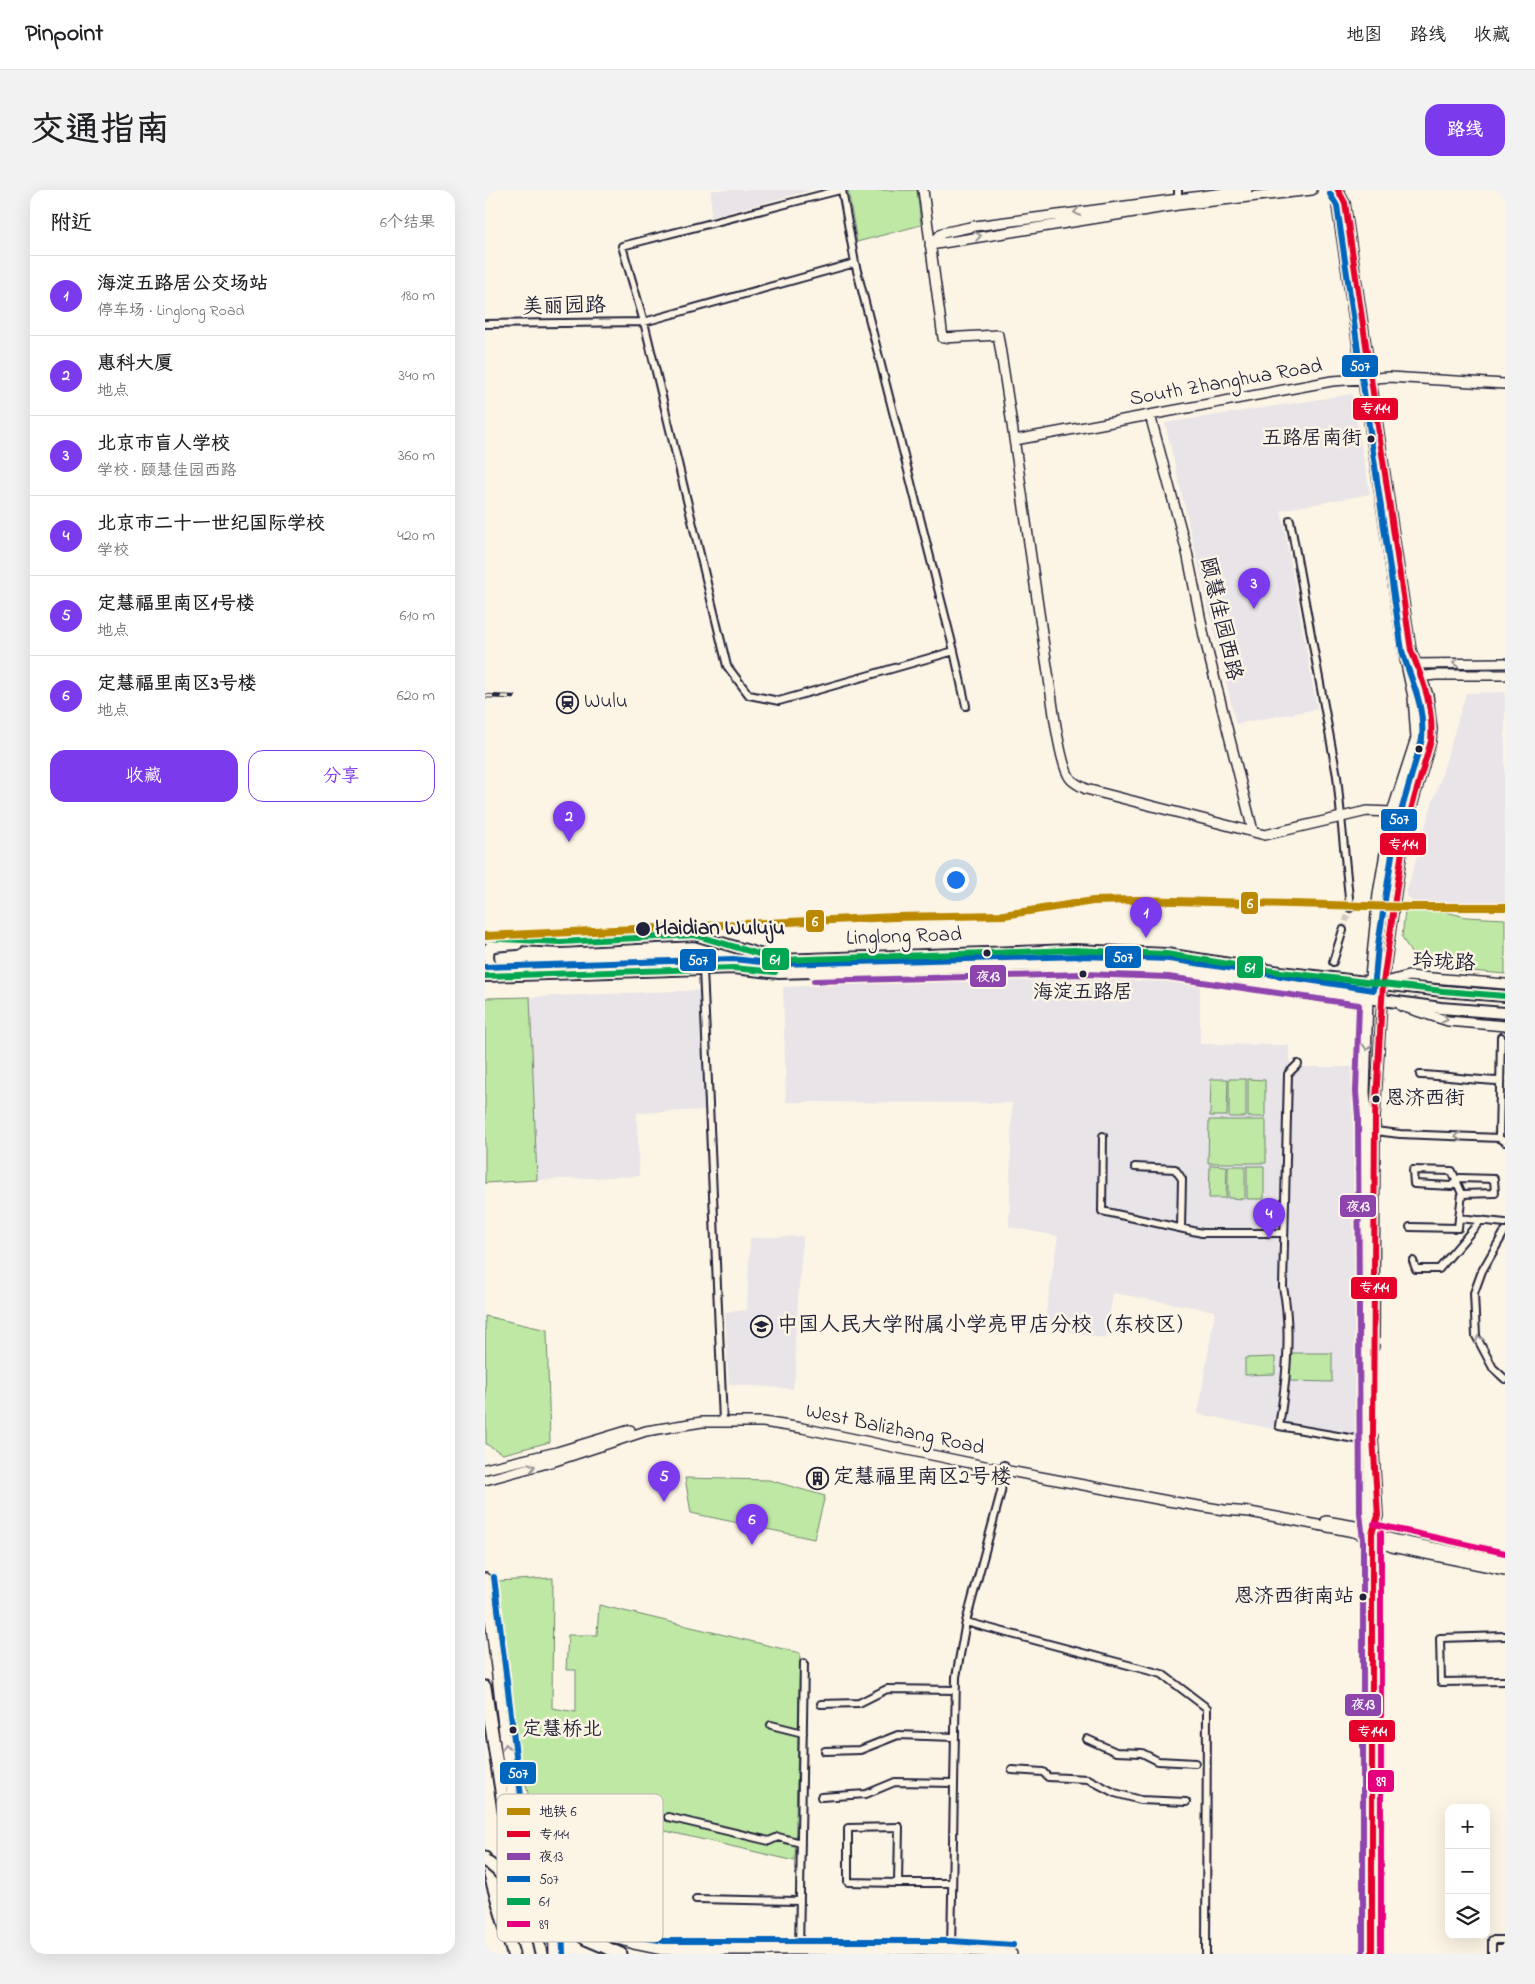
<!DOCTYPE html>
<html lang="zh">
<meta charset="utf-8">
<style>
body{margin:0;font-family:"Indie Flower","LXGW WenKai TC",sans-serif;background:#f2f2f2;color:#202124}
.controls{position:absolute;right:15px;bottom:15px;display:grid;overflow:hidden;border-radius:10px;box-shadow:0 5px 20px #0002}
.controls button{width:45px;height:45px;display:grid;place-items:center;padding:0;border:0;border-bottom:1px solid #e0e0e0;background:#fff;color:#202124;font:25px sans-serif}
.you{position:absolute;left:470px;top:689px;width:18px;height:18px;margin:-12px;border:4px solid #fff;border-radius:50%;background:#1a73e8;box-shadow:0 0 0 8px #1a73e833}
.badge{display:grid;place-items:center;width:32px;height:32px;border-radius:50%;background:#7c3aed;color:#fff;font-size:16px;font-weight:700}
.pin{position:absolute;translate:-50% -41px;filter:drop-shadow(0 1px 2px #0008)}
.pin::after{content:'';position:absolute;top:26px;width:18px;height:15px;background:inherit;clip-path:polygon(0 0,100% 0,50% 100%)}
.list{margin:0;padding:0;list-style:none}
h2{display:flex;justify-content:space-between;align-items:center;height:65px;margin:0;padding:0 20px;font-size:21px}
h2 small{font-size:16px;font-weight:400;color:#757577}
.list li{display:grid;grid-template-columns:32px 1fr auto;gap:15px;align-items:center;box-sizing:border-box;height:80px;padding:0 20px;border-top:1px solid #e0e0e0}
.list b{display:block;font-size:19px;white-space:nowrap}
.list p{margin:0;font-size:16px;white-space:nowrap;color:#757577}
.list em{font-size:16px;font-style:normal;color:#757577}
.actions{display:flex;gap:10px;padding:15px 20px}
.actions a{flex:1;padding:11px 0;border:1px solid #7c3aed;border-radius:15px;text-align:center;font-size:18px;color:#7c3aed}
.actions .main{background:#7c3aed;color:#fff}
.icon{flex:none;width:28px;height:28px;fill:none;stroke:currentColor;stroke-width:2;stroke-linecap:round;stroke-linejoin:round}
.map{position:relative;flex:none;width:1020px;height:1764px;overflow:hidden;border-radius:15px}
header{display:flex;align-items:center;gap:30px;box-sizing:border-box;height:70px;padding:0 25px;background:#fff;border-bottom:1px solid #e0e0e0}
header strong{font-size:24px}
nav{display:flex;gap:28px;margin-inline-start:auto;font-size:18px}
.intro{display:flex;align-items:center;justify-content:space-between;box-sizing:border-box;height:120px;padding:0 30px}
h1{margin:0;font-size:35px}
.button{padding:12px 22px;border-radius:15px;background:#7c3aed;color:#fff;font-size:18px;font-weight:700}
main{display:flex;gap:30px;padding:0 30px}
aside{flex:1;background:#fff;border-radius:15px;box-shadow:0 5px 20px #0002}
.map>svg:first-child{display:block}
</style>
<header>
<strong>Pinpoint</strong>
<nav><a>地图</a><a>路线</a><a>收藏</a></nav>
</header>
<div class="intro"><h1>交通指南</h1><a class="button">路线</a></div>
<main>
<aside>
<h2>附近<small>6个结果</small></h2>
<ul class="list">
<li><span class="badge">1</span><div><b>海淀五路居公交场站</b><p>停车场 · Linglong Road</p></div><em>180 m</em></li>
<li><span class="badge">2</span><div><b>惠科大厦</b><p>地点</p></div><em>340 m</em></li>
<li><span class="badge">3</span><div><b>北京市盲人学校</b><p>学校 · 颐慧佳园西路</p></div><em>360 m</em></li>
<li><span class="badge">4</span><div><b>北京市二十一世纪国际学校</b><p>学校</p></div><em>420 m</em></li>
<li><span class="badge">5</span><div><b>定慧福里南区1号楼</b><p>地点</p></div><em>610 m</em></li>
<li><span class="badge">6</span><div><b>定慧福里南区3号楼</b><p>地点</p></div><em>620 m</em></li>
</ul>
<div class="actions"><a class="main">收藏</a><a>分享</a></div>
</aside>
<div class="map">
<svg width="1020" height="1764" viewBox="0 0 1020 1764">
<rect width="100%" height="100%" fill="#fcf5e5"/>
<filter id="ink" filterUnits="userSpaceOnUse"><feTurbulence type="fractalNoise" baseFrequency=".02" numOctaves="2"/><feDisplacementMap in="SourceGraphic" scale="10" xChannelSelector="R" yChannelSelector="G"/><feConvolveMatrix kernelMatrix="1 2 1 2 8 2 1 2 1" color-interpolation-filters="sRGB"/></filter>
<g filter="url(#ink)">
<path fill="#e8e4e8" d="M 226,0 L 326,0 L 226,27 Z
M 867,204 L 885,304 L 796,320 L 832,519 L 751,534 L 680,233 Z
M 1020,502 L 1020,716 L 934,719 L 921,704 L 945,620 L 954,594 L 981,503 Z
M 652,785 L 715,789 L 715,854 L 804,855 L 805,877 L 871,877 L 875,1256 L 713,1224 L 730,1121 L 628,1103 L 621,1149 L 559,1136 L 573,1046 L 524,1037 L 527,913 L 301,912 L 298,797 L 517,787 Z
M 217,800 L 222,920 L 152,923 L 154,986 L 52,990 L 45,807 Z
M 318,1046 L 310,1150 L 311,1177 L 308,1199 L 244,1194 L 240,1122 L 262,1120 L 265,1048 Z"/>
<path fill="#bee8a4" stroke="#708570" d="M 363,0 L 432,0 L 436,35 L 372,52 Z
M 921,712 L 981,727 L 1020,729 L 1020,784 L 963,779 L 931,772 L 917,747 Z
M 45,807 L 52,990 L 0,993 L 0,808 Z
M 726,889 L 743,889 L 742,926 L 725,926 Z
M 744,889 L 761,889 L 761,927 L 744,927 Z
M 763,889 L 780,890 L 780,927 L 763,927 Z
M 724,930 L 781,930 L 781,973 L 723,973 Z
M 725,975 L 742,976 L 741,1008 L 724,1008 Z
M 743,976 L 760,976 L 760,1009 L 743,1008 Z
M 762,976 L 779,976 L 779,1009 L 762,1009 Z
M 0,1126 L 62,1140 L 65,1252 L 18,1264 L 1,1254 Z
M 805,1163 L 847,1163 L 847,1192 L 805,1191 Z
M 790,1167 L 790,1184 L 760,1185 L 760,1168 Z
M 200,1288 L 284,1290 L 340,1306 L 329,1349 L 206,1323 Z
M 68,1388 L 67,1518 L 91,1522 L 91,1480 L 81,1480 L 83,1445 L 112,1445 L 114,1415 L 315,1463 L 310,1671 L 90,1620 L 90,1630 L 112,1656 L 157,1693 L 145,1737 L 102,1713 L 76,1689 L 53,1651 L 29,1537 L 12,1391 Z"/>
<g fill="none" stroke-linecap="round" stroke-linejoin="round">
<path stroke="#d0cbc3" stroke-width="6" stroke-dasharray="6 3" stroke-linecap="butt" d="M 858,740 L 865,718"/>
<defs>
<path id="street" d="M 355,0 L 137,56 L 159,132 L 242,476 L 264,505 L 294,511 L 469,461
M 357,0 L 370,73 L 469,461 L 481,516
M 693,0 L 693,12
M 0,134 L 159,132 L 370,73
M 805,330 L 852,586 L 865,718
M 848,772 L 858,740
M 218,779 L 238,1231
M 813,874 L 803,884 L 798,1097 C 807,1138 801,1194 794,1236 L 888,1252
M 935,885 C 962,886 987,890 1015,891
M 890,941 L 915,944 L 1014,948 L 1020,952
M 618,946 L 617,1021 L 717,1043 L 799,1043
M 1014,948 L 1016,847
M 650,977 L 690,979 L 697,989 L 696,1038
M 977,1004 L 967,981 L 928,980 L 929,994 L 966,996 L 975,988 L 1009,989 L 1010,1003 L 977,1004 L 974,1028 L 1020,1033
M 925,1037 L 973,1038 L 974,1028
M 1020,1041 L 997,1081 L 989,1103 L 991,1146 L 1008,1178 L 1020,1189
M 928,1071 L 931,1079 L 954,1079 L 996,1030
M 481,1432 L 677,1484 L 722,1518 L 721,1764
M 1020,1446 L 955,1448 L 956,1492 L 1020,1491
M 336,1514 L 374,1513 L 402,1499 L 470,1500
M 286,1535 L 318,1543
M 602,1549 L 631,1562 L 657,1563 L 673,1571 L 710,1573
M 340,1561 L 375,1560 L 413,1545 L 469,1547
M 527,1580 L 558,1582 L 563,1587 L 603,1589 L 630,1603 L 656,1610 L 701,1612
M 336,1607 L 381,1604 L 410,1592 L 469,1593
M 183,1627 L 284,1651 L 293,1647 L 316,1653
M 413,1693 L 363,1692 L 363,1638 L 414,1637 L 413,1693 L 467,1693
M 211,1709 L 315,1711
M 466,1760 L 471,1487 L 481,1432 L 516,1302 L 519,1275
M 314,1761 L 319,1473
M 1007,1764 L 1007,1750 L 1020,1750"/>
<path id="secondary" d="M 438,0 L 458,148 L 513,145 C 532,259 546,374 564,489 C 567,509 574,573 585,588 C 588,593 596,596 601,599 L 780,645 L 882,621 L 907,622
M 851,0 L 852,16 L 918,460 L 928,507 L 931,548 L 907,622 L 893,704 L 883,808 L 880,902 L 882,927 L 884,1323 L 887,1349 L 887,1764
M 853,0 L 860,13 L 926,460 L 943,505 L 947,539 L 946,551 L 920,640 L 898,793 L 890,927 L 889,1157
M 445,55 L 693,15 L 827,0
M 446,55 L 457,43 L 490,36 L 762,0
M 665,225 L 702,362 L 719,446 L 768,641
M 530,250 L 847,191 L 904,187 L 1020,194
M 925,474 L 1020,473
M 930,487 L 951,485 L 1020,485
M 898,793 L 923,786 L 1020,794
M 916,816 L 963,831 L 1020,836
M 0,1279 L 72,1262 L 145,1240
M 0,1290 L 70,1271 L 161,1241 L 217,1232 L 278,1232 L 317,1238 L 519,1280 L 683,1311 L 739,1320 L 765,1322 L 869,1342 L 907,1357 L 1020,1380
M 841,1331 L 870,1336 L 887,1343 L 911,1350 L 1020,1372
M 888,1341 L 893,1326 L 888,1247
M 0,1388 L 27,1608 L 42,1658 L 67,1702 L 98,1729 L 125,1746 L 149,1754 L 178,1760 L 466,1760 L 527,1764
M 67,1702 L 69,1764"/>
<path id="primary" d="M 0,748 L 75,752 L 210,745 L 294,770 L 589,760 L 681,764 L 795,782 L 958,801 L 1020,806
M 22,781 L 10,779 L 4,775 L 3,765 L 4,758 L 9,756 L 32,754
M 0,786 L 248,778 L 294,783 L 522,776 L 598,775 L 684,778 L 883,808 L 956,818 L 1020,823"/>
<path id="highway" d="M 0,1497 L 19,1620 L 41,1683 L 57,1709
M 0,1668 L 28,1764
M 39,1715 L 51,1742 L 56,1764
M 101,1749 L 136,1764"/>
</defs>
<use href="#street" stroke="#22223b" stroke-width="10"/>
<use href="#secondary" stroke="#22223b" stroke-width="12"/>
<use href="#primary" stroke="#22223b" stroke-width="14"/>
<use href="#highway" stroke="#22223b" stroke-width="15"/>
<use href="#street" stroke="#fcf5e5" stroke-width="6"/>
<use href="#secondary" stroke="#fcf5e5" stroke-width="9"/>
<use href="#primary" stroke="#fcf5e5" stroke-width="10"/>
<use href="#highway" stroke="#fcf5e5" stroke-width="11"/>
<defs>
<path id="rail" d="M 0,506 L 28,507"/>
</defs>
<use href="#rail" stroke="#22223b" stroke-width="4.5"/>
<use href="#rail" stroke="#fcf5e5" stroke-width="2.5" stroke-dasharray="8" stroke-linecap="butt"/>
<defs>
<path id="highway-bridge" d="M 0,1671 C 16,1680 29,1700 39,1715
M 57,1709 L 77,1731 L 101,1749"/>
</defs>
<use href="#highway-bridge" stroke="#22223b" stroke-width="15" stroke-linecap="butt"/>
<use href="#highway-bridge" stroke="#fcf5e5" stroke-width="11"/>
<defs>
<path id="bus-1" d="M 853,0 L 860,13 L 926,460 C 938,491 949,517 946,551 L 920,640 L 898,793 L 890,927 L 888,1247 L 893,1326 L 887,1343 L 887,1764"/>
<path id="bus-2" d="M 329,791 L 598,784 L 683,787 L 874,815 L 871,902 L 873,927 L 875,1323 L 878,1350 L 878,1764"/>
<path id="bus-3" d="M 0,777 L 248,769 L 294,774 L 598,766 L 684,769 L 889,800 L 893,755 L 911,639 L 937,549 C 940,515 927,493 917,461 L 852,16 L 845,4
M 9,1387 L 36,1606 L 50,1655 L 74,1696 L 103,1722 L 129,1738 L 151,1746 L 179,1751 L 466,1751 L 528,1755
M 76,1702 L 78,1764"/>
<path id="bus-4" d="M 0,748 L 75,752 L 210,745 L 294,770 L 589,760 L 681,764 L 795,782 L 958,801 L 1020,806
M 0,786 L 248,778 L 290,782"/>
<path id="bus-5" d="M 889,1334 L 1020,1363
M 896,1343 L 896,1764"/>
</defs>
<use href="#bus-1" stroke="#fcf5e5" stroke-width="10"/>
<use href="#bus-2" stroke="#fcf5e5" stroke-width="10"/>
<use href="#bus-3" stroke="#fcf5e5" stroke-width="10"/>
<use href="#bus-4" stroke="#fcf5e5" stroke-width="10"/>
<use href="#bus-5" stroke="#fcf5e5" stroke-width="10"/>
<use href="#bus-1" stroke="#e4002b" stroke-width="6"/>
<use href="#bus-2" stroke="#8e44ad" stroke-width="6"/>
<use href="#bus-3" stroke="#0065bd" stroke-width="6"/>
<use href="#bus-4" stroke="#00a651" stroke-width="6"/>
<use href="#bus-5" stroke="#e5007d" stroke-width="6"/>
<defs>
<path id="metro-1" d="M 0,746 L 410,727 L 519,725 L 608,711 L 651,710 L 918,717 L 1020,717"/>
</defs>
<use href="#metro-1" stroke="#fcf5e5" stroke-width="11"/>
<use href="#metro-1" stroke="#bb8900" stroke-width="8"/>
</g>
<defs><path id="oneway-chevron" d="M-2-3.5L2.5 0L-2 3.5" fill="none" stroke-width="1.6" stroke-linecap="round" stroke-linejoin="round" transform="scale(1.25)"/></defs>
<g stroke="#9a9698">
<use href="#oneway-chevron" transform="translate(592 22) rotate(172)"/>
<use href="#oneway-chevron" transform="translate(493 46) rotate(-9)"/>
<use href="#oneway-chevron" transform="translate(971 473) rotate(180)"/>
<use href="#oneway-chevron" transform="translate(960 829) rotate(14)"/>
<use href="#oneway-chevron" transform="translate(882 857) rotate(92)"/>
<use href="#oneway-chevron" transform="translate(973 946) rotate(-179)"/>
<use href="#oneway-chevron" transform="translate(994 1149) rotate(-110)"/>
<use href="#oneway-chevron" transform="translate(47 1277) rotate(-14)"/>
<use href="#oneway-chevron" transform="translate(21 1557) rotate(-97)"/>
</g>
</g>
<defs>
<symbol id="station-ring" viewBox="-11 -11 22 22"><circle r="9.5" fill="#fcf5e5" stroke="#22223b" stroke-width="1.5"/><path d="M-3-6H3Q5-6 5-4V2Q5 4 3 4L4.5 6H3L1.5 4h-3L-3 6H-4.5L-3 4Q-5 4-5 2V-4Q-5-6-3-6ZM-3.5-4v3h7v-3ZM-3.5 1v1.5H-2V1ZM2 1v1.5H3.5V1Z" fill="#22223b"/></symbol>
<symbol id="school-ring" viewBox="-11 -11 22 22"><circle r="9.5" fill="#fcf5e5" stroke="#22223b" stroke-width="1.5"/><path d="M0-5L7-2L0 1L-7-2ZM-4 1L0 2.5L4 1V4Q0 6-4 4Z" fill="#22223b"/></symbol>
<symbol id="building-ring" viewBox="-11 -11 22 22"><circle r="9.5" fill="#fcf5e5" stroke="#22223b" stroke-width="1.5"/><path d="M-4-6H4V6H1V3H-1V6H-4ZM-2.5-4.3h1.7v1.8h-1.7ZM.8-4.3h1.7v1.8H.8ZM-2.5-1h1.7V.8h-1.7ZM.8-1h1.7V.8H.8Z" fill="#22223b"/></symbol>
</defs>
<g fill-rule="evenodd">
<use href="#station-ring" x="70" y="500" width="25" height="25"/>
<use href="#school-ring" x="264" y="1124" width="25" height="25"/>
<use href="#building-ring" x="320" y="1276" width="25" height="25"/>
</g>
<g fill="#22223b" stroke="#fcf5e5" stroke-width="2">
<circle cx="886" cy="249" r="4.5"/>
<circle cx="934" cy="559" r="4.5"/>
<circle cx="158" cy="739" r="8"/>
<circle cx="502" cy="763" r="4.5"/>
<circle cx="598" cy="784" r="4.5"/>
<circle cx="891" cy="909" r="4.5"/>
<circle cx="878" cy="1407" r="4.5"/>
<circle cx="28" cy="1540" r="4.5"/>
</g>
<g text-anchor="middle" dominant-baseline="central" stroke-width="5" stroke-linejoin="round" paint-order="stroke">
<g font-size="20" fill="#22223b" stroke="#fcf5e5" text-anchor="end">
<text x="877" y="249">五路居南街</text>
<text x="598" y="803" text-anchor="middle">海淀五路居</text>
<text x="900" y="909" text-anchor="start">恩济西街</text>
<text x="869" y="1407">恩济西街南站</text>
<text x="37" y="1540" text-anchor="start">定慧桥北</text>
</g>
<g font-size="21" fill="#22223b" stroke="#fcf5e5">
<text transform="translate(79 117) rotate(-1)">美丽园路</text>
<text transform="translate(741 193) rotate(-10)">South Zhanghua Road</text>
<text transform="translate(735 429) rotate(77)">颐慧佳园西路</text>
<text transform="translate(419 747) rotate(-2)">Linglong Road</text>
<text transform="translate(959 773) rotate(3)">玲珑路</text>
<text transform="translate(410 1240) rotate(12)">West Balizhang Road</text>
</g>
<g font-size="21" fill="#22223b" stroke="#fcf5e5" text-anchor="start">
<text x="99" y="512">Wulu</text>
<text x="292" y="1136">中国人民大学附属小学亮甲店分校（东校区）</text>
<text x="348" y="1288">定慧福里南区2号楼</text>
</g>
<g font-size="21" font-weight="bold" fill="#22223b" stroke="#fcf5e5" text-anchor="start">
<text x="170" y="739">Haidian Wuluju</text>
</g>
</g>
<rect x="12" y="1604" width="166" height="148" rx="8" fill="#fcf5e5" stroke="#bbb6b2" stroke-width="1"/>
<rect x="22" y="1618" width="23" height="7" fill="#bb8900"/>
<rect x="22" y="1641" width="23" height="6" fill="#e4002b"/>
<rect x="22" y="1663" width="23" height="7" fill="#8e44ad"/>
<rect x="22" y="1686" width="23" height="6" fill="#0065bd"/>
<rect x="22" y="1708" width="23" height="7" fill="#00a651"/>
<rect x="22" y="1731" width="23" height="6" fill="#e5007d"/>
<g font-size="14" fill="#22223b">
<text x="54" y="1626">地铁 6</text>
<text x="54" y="1649">专144</text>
<text x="54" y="1671">夜13</text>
<text x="54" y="1694">507</text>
<text x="54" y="1716">61</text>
<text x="54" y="1739">89</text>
</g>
<g stroke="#fcf5e5" stroke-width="2">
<rect x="856" y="164" width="38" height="24" rx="5" fill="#0065bd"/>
<rect x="867" y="207" width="47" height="24" rx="5" fill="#e4002b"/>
<rect x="895" y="618" width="38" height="24" rx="5" fill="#0065bd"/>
<rect x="894" y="642" width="48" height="24" rx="5" fill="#e4002b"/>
<rect x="755" y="701" width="19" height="24" rx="5" fill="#bb8900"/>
<rect x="320" y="719" width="20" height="24" rx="5" fill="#bb8900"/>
<rect x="619" y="755" width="38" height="24" rx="5" fill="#0065bd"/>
<rect x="276" y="757" width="29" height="24" rx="5" fill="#00a651"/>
<rect x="194" y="758" width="38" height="24" rx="5" fill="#0065bd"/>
<rect x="751" y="765" width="28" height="24" rx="5" fill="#00a651"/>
<rect x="484" y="774" width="38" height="24" rx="5" fill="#8e44ad"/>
<rect x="854" y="1004" width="38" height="24" rx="5" fill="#8e44ad"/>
<rect x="865" y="1086" width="48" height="24" rx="5" fill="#e4002b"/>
<rect x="859" y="1503" width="38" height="24" rx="5" fill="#8e44ad"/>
<rect x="863" y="1529" width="48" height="24" rx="5" fill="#e4002b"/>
<rect x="14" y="1571" width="38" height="24" rx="5" fill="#0065bd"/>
<rect x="882" y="1579" width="28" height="24" rx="5" fill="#e5007d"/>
</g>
<g font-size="14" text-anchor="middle" font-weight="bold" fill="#fff">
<text x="875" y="181">507</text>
<text x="890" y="223">专144</text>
<text x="914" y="634">507</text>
<text x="918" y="659">专144</text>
<text x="765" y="718">6</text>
<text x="330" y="736">6</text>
<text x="638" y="772">507</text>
<text x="290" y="774">61</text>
<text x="213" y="775">507</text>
<text x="765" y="782">61</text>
<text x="503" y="791">夜13</text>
<text x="873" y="1021">夜13</text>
<text x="889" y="1102">专144</text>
<text x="878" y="1519">夜13</text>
<text x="887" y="1546">专144</text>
<text x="33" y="1588">507</text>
<text x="896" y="1596">89</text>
</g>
</svg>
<div class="controls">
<button>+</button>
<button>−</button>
<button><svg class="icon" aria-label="layers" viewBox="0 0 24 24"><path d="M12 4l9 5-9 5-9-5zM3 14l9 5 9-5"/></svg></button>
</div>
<div class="you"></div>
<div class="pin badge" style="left:661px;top:748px">1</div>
<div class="pin badge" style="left:84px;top:652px">2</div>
<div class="pin badge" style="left:769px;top:419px">3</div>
<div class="pin badge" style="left:784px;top:1049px">4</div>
<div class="pin badge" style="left:179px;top:1312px">5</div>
<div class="pin badge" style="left:267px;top:1355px">6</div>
</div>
</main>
